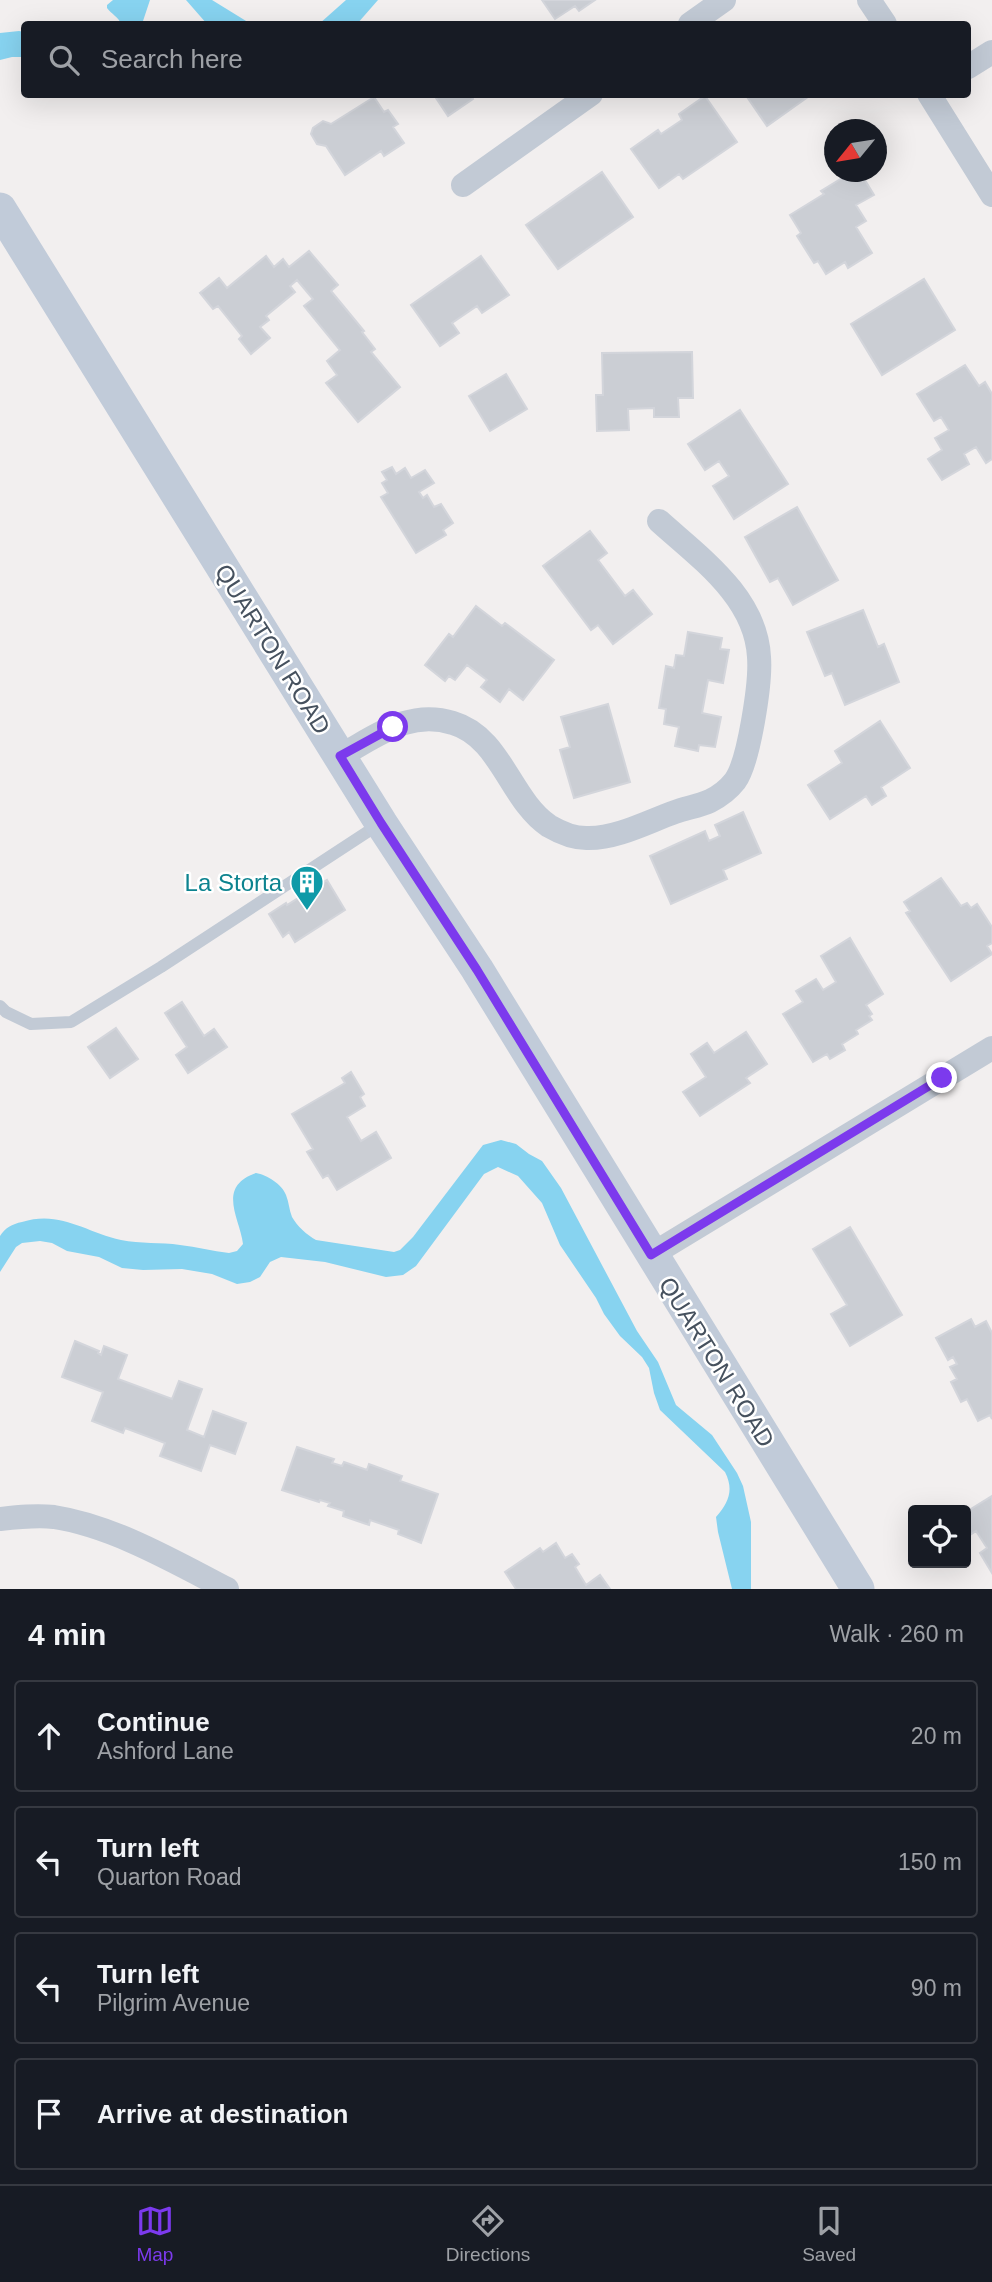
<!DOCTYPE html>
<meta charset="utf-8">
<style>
body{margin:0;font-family:Arial,sans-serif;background:#242831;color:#f1f3f6}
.controls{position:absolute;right:21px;bottom:21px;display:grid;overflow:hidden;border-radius:7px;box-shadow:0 7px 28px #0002}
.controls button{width:63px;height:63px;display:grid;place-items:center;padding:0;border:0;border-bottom:2px solid #363941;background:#171b24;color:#f1f3f6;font:35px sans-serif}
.compass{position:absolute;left:824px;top:119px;width:63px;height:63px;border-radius:50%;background:#171b24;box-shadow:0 7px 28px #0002;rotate:240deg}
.stop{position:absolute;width:21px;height:21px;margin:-16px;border:5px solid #7c3aed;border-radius:50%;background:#fff}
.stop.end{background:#7c3aed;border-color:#fff;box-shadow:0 2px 7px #0008}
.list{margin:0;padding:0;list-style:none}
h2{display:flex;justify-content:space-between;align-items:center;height:91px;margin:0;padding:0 28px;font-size:30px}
h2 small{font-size:23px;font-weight:400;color:#9ea1a6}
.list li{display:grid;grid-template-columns:46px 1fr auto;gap:21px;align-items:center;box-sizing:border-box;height:112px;margin:0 14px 14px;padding:0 14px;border:2px solid #363941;border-radius:7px}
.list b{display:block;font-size:26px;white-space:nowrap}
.list p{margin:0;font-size:23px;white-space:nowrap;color:#9ea1a6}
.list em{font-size:23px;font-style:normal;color:#9ea1a6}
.icon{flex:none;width:38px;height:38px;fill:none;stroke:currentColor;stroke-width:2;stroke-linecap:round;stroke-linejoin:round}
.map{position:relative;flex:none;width:992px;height:1589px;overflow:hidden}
.search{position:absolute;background:#171b24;box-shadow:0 7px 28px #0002;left:21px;right:21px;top:21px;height:77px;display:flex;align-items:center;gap:18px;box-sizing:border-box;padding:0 24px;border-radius:7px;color:#9ea1a6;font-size:26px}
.sheet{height:595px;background:#171b24}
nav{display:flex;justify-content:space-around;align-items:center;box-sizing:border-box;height:98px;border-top:2px solid #363941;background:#171b24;font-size:19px;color:#9ea1a6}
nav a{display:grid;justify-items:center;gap:4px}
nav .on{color:#7c3aed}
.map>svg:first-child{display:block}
</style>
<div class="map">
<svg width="992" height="1589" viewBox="0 0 992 1589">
<rect width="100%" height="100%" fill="#f2efef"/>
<path fill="#87d3f0" d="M 113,0 L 150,0 L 142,24 L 121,24 C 119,17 111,14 107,8 L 107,5 Z
M 186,0 L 212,0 L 251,24 L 207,24 Z
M 346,0 L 378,0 L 357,24 L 319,24 Z
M 19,31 L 24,32 L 24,57 L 12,57 L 0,60 L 0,33 Z
M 501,1140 L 516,1144 L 529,1154 L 542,1161 L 561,1188 L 637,1331 L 658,1362 L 676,1405 L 712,1435 L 737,1473 L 743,1486 L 751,1522 L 751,1589 L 732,1589 L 718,1532 L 716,1517 C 729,1502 734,1490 725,1472 L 660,1410 L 654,1393 L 649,1368 L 642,1357 L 620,1336 L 604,1314 L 596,1298 L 560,1245 L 542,1203 L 518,1176 L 498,1167 L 484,1174 L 416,1266 L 403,1275 L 386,1277 L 325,1262 L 281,1257 L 270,1262 L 260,1277 L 250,1282 L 237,1284 L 212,1274 L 182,1269 L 143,1270 L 122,1268 L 99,1257 L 67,1251 L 52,1243 L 40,1241 L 22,1243 L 16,1247 L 0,1272 L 0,1236 C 5,1228 12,1224 22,1222 C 60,1210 85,1232 121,1240 C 140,1244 161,1242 180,1245 C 197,1247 212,1251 229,1253 L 237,1251 L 243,1244 C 240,1218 216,1187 256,1173 C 267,1175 282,1184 286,1195 C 289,1202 289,1210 292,1217 C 297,1226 307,1235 316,1240 L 394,1252 L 400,1250 L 413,1237 L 483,1145 Z"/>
<path fill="#cbced4" stroke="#d3d5db" stroke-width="2" d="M 542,0 L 595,0 L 579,11 L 575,6 L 555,19 Z
M 470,94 L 473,99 L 448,116 L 434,95 Z
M 745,94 L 812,94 L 767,126 Z
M 705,96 L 737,142 L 683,179 L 679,174 L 659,188 L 631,149 L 658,130 L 661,134 L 682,120 L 679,114 Z
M 374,97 L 384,112 L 388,110 L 398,124 L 393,127 L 404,143 L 384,156 L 381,151 L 345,175 L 326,146 L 317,144 L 311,134 L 313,128 L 323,121 L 331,124 Z
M 602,172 L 633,217 L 558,269 L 526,225 Z
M 852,172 L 860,172 L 874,195 L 856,205 L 866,221 L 856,227 L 872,253 L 848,268 L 845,262 L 826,274 L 818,261 L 814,263 L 797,236 L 801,233 L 790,215 L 824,194 L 821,191 Z
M 309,251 L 338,285 L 331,291 L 364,331 L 362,332 L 375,349 L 371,352 L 400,387 L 358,422 L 326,383 L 337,375 L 327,361 L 340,350 L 304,306 L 313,299 L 297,280 L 290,286 L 295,292 L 266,316 L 269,320 L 260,327 L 270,338 L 251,354 L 239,339 L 242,336 L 218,306 L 213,309 L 200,293 L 219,278 L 227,288 L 266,256 L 274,267 L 283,259 L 289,267 Z
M 481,256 L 509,295 L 482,313 L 477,306 L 452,323 L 459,333 L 440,346 L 411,305 Z
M 924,279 L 955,330 L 882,375 L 851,324 Z
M 692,352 L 693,398 L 678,398 L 679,417 L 654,417 L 654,408 L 628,409 L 629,430 L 597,431 L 596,395 L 603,395 L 602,353 Z
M 965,365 L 979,386 L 985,382 L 992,394 L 992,459 L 986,463 L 976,447 L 964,454 L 969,464 L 942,480 L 928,459 L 942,450 L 935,438 L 949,430 L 941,417 L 934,421 L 917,394 Z
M 506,374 L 527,409 L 490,431 L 469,396 Z
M 740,410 L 788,484 L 734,519 L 713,486 L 729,476 L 719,461 L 705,470 L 688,444 Z
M 392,467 L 396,474 L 405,468 L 411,478 L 425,470 L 434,483 L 419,492 L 423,498 L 427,495 L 434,507 L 441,504 L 453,523 L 443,530 L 446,535 L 416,553 L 381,497 L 388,493 L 382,483 L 387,480 L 382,472 Z
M 797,507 L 838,580 L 793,605 L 778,578 L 770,582 L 745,537 Z
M 590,531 L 607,553 L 598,560 L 625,596 L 633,590 L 652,614 L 613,644 L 598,625 L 591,630 L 543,566 Z
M 476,606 L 502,626 L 505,623 L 554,660 L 523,700 L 509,689 L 500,702 L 481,687 L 487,680 L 467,665 L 455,680 L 449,676 L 445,681 L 425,665 L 449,634 L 453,637 Z
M 863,610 L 878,647 L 884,644 L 899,682 L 845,705 L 832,673 L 825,676 L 807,632 Z
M 688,632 L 722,638 L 720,649 L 729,650 L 723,683 L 708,680 L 702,713 L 721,717 L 715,747 L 699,745 L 698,751 L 675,746 L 679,727 L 664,724 L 666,709 L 659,708 L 666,666 L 674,668 L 676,655 L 684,656 Z
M 608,704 L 630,782 L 574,798 L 560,750 L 570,747 L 561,717 Z
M 880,721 L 910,768 L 881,787 L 886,796 L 872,805 L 866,796 L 830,819 L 808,785 L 842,763 L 835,751 Z
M 743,812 L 761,853 L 723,870 L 727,879 L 671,904 L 650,856 L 705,831 L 709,841 L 720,836 L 715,825 Z
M 941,878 L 961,906 L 967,903 L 971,908 L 977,904 L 992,927 L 992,943 L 987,946 L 992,954 L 951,981 L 906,913 L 910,911 L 904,902 Z
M 327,880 L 345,910 L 295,942 L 289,932 L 283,937 L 269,914 L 286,903 L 287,905 Z
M 850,938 L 883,994 L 866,1005 L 872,1014 L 869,1016 L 872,1020 L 856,1030 L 858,1034 L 842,1044 L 845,1050 L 830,1059 L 827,1054 L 813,1062 L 783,1014 L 803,1002 L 796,991 L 816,979 L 823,990 L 836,982 L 821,956 Z
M 182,1002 L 204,1036 L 214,1029 L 227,1047 L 188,1073 L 176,1055 L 187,1047 L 165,1013 Z
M 116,1028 L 138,1059 L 110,1078 L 88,1047 Z
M 746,1032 L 767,1064 L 746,1078 L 750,1083 L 700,1116 L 683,1092 L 706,1077 L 691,1054 L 707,1043 L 714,1053 Z
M 351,1072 L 364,1094 L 360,1097 L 365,1106 L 347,1117 L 361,1141 L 376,1132 L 391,1158 L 337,1190 L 328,1175 L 323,1178 L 307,1152 L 313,1149 L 292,1114 L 345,1083 L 342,1078 Z
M 850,1227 L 902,1315 L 850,1346 L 831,1314 L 847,1305 L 813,1249 Z
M 971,1319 L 975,1327 L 986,1321 L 992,1333 L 992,1419 L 990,1415 L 978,1421 L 967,1399 L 961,1402 L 951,1382 L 957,1379 L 950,1367 L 957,1364 L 953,1357 L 948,1360 L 936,1338 Z
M 75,1341 L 99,1351 L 98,1353 L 101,1355 L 104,1346 L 127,1355 L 118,1379 L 172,1399 L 179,1381 L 202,1389 L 187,1430 L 204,1437 L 213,1411 L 246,1423 L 235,1454 L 210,1445 L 201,1471 L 160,1456 L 165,1443 L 125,1428 L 123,1433 L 92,1421 L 103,1392 L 62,1377 Z
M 297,1447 L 334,1459 L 332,1463 L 342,1466 L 344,1462 L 367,1470 L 369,1464 L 402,1476 L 400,1481 L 438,1494 L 421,1543 L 398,1534 L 399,1530 L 370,1520 L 369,1525 L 343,1516 L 344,1511 L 328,1506 L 330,1503 L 320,1500 L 319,1502 L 282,1490 Z
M 992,1496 L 992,1573 L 980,1553 L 987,1548 L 976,1531 L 970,1535 L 966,1529 L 966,1512 Z
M 556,1543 L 565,1558 L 572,1554 L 579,1564 L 575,1567 L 586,1585 L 600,1575 L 610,1589 L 516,1589 L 505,1572 L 540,1548 L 543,1552 Z"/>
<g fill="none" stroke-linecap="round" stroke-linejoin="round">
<path stroke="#c2cad5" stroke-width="12" d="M 0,1006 L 6,1012 L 31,1024 L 71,1022 L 161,967 L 381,823"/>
<path stroke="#c2cad5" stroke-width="24" d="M 869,0 L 885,24
M 690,24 L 724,0
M 968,67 L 992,52
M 929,94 L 992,195
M 463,185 L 591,94
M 340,756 C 377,736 409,709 453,723 C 501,737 510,800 549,826 C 561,833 574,839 589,838 C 618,838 647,822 675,812 C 686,808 699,806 710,801 C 720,796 728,790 735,781 C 749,762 761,682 759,657 C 756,597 700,558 659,521
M 651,1255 L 992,1048
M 0,1519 C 18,1517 36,1515 54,1517 C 113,1526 175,1562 227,1589"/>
<path stroke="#c1cbd9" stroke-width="33" d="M 0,209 L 381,823 L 477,969 L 858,1589"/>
</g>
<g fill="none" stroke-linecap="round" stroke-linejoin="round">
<path stroke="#7c3aed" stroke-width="9" d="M 393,727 L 340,756 L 381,823 L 477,970 L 651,1255 L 942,1078"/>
</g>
<defs>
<symbol id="building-pin" viewBox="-11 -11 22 30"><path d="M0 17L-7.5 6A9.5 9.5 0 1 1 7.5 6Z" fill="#0f9aa8" stroke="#fff"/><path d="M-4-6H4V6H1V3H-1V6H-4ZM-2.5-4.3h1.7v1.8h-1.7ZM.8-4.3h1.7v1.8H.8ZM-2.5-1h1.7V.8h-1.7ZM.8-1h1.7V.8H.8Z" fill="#fff"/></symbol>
</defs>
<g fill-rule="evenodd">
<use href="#building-pin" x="288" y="863" width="38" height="52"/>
</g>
<g text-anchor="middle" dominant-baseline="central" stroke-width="5" stroke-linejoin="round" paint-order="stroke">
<g font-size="24" fill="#46515e" stroke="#fff">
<text transform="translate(273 649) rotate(58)">QUARTON ROAD</text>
<text transform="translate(717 1362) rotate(58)">QUARTON ROAD</text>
</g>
<g font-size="24" fill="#0d838f" stroke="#fff" text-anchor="end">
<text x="282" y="882">La Storta</text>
</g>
</g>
</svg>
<div class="controls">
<button><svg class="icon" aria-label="locate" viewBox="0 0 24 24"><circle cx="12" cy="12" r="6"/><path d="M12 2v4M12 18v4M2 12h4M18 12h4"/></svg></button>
</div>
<svg class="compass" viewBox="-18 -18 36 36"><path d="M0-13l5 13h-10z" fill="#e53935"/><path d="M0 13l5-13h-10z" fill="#9ea1a6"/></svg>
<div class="stop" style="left:393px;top:727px"></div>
<div class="stop end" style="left:942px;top:1078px"></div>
<div class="search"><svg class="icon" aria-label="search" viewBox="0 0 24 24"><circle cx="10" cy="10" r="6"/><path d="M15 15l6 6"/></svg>Search here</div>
</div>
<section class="sheet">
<h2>4 min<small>Walk · 260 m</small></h2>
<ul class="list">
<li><svg class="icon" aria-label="ahead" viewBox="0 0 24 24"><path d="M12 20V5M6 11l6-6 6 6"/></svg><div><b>Continue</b><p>Ashford Lane</p></div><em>20 m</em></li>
<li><svg class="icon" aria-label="left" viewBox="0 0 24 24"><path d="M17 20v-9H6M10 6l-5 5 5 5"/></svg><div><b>Turn left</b><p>Quarton Road</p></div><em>150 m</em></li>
<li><svg class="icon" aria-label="left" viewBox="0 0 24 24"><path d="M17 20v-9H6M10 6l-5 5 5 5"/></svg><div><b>Turn left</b><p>Pilgrim Avenue</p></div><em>90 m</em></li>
<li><svg class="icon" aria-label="arrive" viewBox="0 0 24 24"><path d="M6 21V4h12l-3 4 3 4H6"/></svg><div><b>Arrive at destination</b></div></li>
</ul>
</section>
<nav>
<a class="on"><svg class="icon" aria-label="map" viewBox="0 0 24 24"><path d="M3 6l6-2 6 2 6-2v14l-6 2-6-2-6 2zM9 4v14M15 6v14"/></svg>Map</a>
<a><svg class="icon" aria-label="directions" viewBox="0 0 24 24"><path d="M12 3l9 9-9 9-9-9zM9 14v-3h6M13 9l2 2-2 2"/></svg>Directions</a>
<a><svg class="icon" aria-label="saved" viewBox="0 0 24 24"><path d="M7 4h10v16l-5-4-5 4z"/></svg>Saved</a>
</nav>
